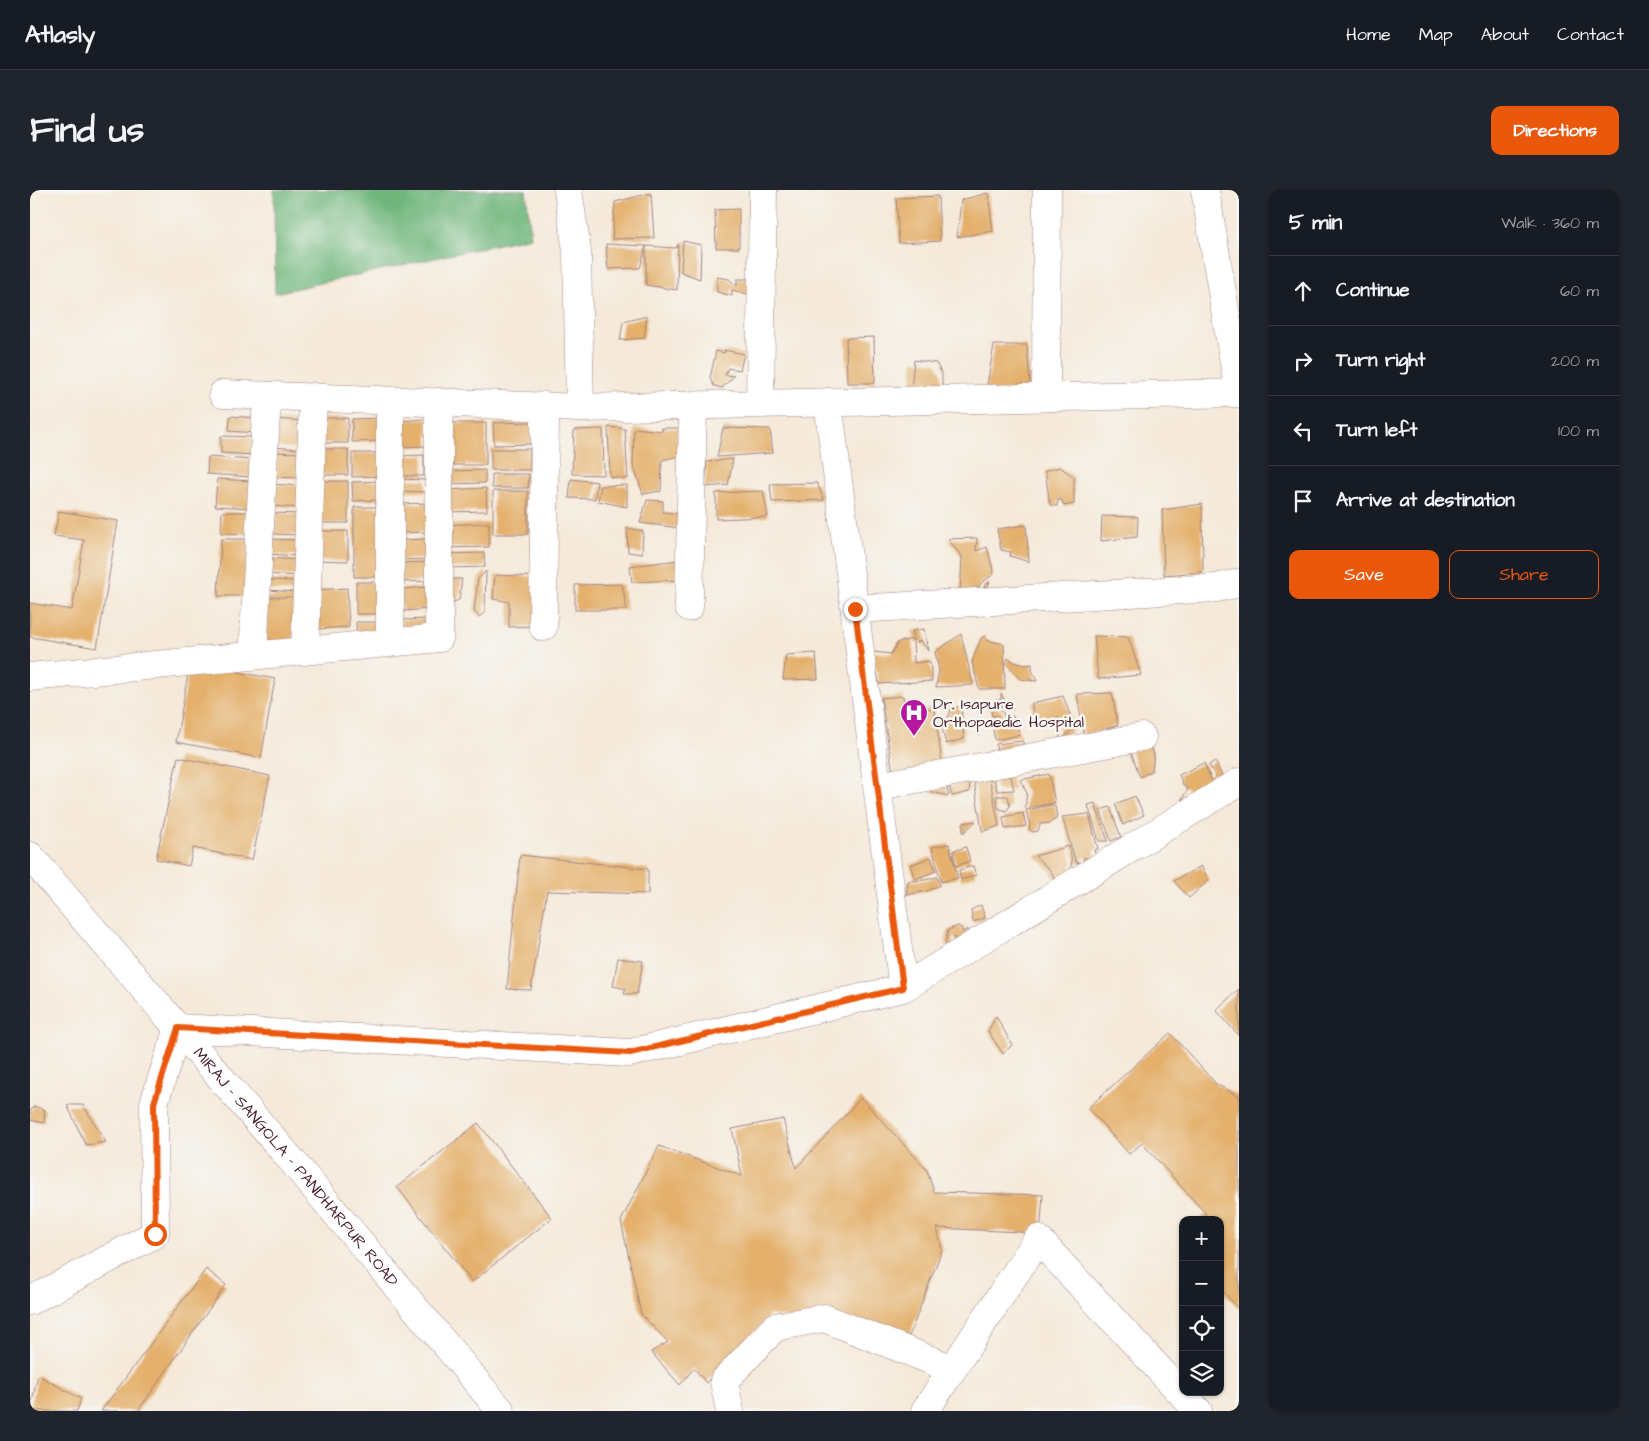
<!DOCTYPE html>
<meta charset="utf-8">
<style>
body{margin:0;font-family:"Architects Daughter",sans-serif;background:#20242c;color:#f1f3f6}
.controls{position:absolute;right:15px;bottom:15px;display:grid;overflow:hidden;border-radius:10px;box-shadow:0 1px 4px #0004}
.controls button{width:45px;height:45px;display:grid;place-items:center;padding:0;border:0;border-bottom:1px solid #363941;background:#171b24;color:#f1f3f6;font:25px sans-serif}
.stop{position:absolute;width:15px;height:15px;margin:-11px;border:4px solid #ea580c;border-radius:50%;background:#fff}
.stop.end{background:#ea580c;border-color:#fff;box-shadow:0 1px 5px #0008}
.list{margin:0;padding:0;list-style:none}
h2{display:flex;justify-content:space-between;align-items:center;height:65px;margin:0;padding:0 20px;font-size:21px}
h2 small{font-size:16px;font-weight:400;color:#9ea1a6}
.list li{display:grid;grid-template-columns:32px 1fr auto;gap:15px;align-items:center;box-sizing:border-box;height:70px;padding:0 20px;border-top:1px solid #363941}
.list b{display:block;font-size:19px;white-space:nowrap}
.list em{font-size:16px;font-style:normal;color:#9ea1a6}
.actions{display:flex;gap:10px;padding:15px 20px}
.actions a{flex:1;padding:11px 0;border:1px solid #ea580c;border-radius:10px;text-align:center;font-size:18px;color:#ea580c}
.actions .main{background:#ea580c;color:#fff}
.icon{flex:none;width:28px;height:28px;fill:none;stroke:currentColor;stroke-width:2;stroke-linecap:round;stroke-linejoin:round}
.map{position:relative;flex:none;width:1209px;height:1221px;overflow:hidden;border-radius:10px}
header{display:flex;align-items:center;gap:30px;box-sizing:border-box;height:70px;padding:0 25px;background:#171b24;border-bottom:1px solid #363941}
header strong{font-size:24px}
nav{display:flex;gap:28px;margin-inline-start:auto;font-size:18px}
.intro{display:flex;align-items:center;justify-content:space-between;box-sizing:border-box;height:120px;padding:0 30px}
h1{margin:0;font-size:35px}
.button{padding:12px 22px;border-radius:10px;background:#ea580c;color:#fff;font-size:18px;font-weight:700}
main{display:flex;gap:30px;padding:0 30px}
aside{flex:1;background:#171b24;border-radius:10px;box-shadow:0 1px 4px #0004}
.map>svg:first-child{display:block}
</style>
<header>
<strong>Atlasly</strong>
<nav><a>Home</a><a>Map</a><a>About</a><a>Contact</a></nav>
</header>
<div class="intro"><h1>Find us</h1><a class="button">Directions</a></div>
<main>
<div class="map">
<svg width="1209" height="1221" viewBox="0 0 1209 1221">
<rect width="100%" height="100%" fill="#f6f6f2"/>
<filter id="ink" filterUnits="userSpaceOnUse"><feTurbulence type="fractalNoise" baseFrequency=".02" numOctaves="2"/><feDisplacementMap in="SourceGraphic" scale="10" xChannelSelector="R" yChannelSelector="G"/><feConvolveMatrix kernelMatrix="1 2 1 2 8 2 1 2 1" color-interpolation-filters="sRGB"/></filter>
<filter id="wash" filterUnits="userSpaceOnUse"><feTurbulence type="fractalNoise" baseFrequency=".0096" numOctaves="4" result="noise"/><feDisplacementMap in="SourceGraphic" scale="20" xChannelSelector="R" yChannelSelector="G"/><feGaussianBlur stdDeviation="1.12" result="paint"/><feColorMatrix in="noise" values="0 0 0 0 0 0 0 0 0 0 0 0 0 0 0 0 0 1.4 0 .05"/><feComposite in="paint" operator="in"/></filter>
<g filter="url(#wash)">
<rect width="100%" height="100%" fill="#f5e9d9"/>
<path fill="#6fb67c" stroke="#5c6a54" d="M 244,0 L 496,0 L 501,47 L 245,103 Z"/>
<g id="blocks">
<path fill="#e4b06c" d="M 621,3 L 624,48 L 582,49 L 585,12 Z
M 958,3 L 963,41 L 927,47 L 931,10 Z
M 908,6 L 910,51 L 869,53 L 866,8 Z
M 709,19 L 709,58 L 686,58 L 685,20 Z
M 653,51 L 671,55 L 670,89 L 651,82 Z
M 576,54 L 616,56 L 646,58 L 648,54 L 647,100 L 616,95 L 616,56 L 610,78 L 578,79 Z
M 687,87 L 699,89 L 707,96 L 707,89 L 723,89 L 721,105 L 702,100 L 702,106 L 687,102 Z
M 617,126 L 614,148 L 590,150 L 593,132 Z
M 844,147 L 845,193 L 817,193 L 816,148 Z
M 964,155 L 997,155 L 1001,207 L 956,201 Z
M 694,160 L 714,164 L 710,180 L 698,178 L 695,185 L 704,186 L 692,198 L 684,196 L 680,188 L 686,161 L 695,163 Z
M 884,170 L 906,173 L 912,184 L 912,202 L 881,200 Z
M 200,226 L 228,228 L 226,243 L 199,241 Z
M 287,228 L 318,228 L 318,253 L 287,253 Z
M 353,228 L 354,251 L 322,252 L 322,229 Z
M 242,229 L 275,231 L 273,259 L 240,257 Z
M 397,229 L 398,256 L 371,257 L 370,231 Z
M 503,232 L 504,254 L 464,255 L 463,233 Z
M 419,233 L 456,233 L 456,275 L 419,275 Z
M 578,237 L 595,239 L 598,289 L 580,287 Z
M 604,238 L 632,241 L 632,238 L 653,238 L 654,265 L 632,270 L 631,301 L 613,304 L 603,274 Z
M 693,238 L 740,239 L 743,263 L 687,267 Z
M 573,239 L 574,285 L 542,284 L 544,240 Z
M 191,246 L 226,247 L 225,265 L 191,263 Z
M 286,259 L 318,259 L 318,285 L 286,285 Z
M 461,259 L 500,259 L 500,280 L 461,280 Z
M 241,262 L 272,263 L 271,288 L 240,287 Z
M 322,263 L 353,263 L 354,286 L 322,287 Z
M 394,265 L 394,286 L 370,286 L 369,266 Z
M 178,267 L 223,270 L 222,287 L 177,284 Z
M 703,269 L 698,295 L 675,297 L 677,272 Z
M 1030,277 L 1044,287 L 1044,314 L 1034,316 L 1032,310 L 1028,310 L 1027,316 L 1020,315 L 1015,281 Z
M 455,280 L 455,293 L 417,294 L 417,281 Z
M 462,284 L 499,284 L 498,298 L 462,298 Z
M 187,289 L 221,291 L 220,318 L 185,316 Z
M 369,289 L 396,290 L 396,302 L 369,301 Z
M 541,289 L 567,292 L 565,309 L 539,308 Z
M 287,291 L 318,291 L 318,333 L 287,333 Z
M 353,291 L 353,310 L 323,311 L 322,292 Z
M 787,293 L 794,310 L 742,312 L 740,294 Z
M 240,294 L 272,296 L 271,318 L 239,316 Z
M 597,295 L 597,317 L 568,311 L 571,296 Z
M 456,298 L 457,321 L 415,322 L 414,300 Z
M 463,301 L 498,301 L 498,344 L 463,344 Z
M 733,301 L 738,327 L 686,329 L 686,303 Z
M 617,310 L 633,311 L 633,322 L 656,325 L 657,339 L 610,333 Z
M 399,313 L 400,342 L 370,343 L 370,314 Z
M 1172,314 L 1173,382 L 1134,385 L 1132,320 Z
M 324,317 L 354,317 L 354,387 L 324,387 Z
M 29,321 L 88,331 L 67,458 L 0,447 L 0,413 L 42,420 L 54,350 L 24,346 Z
M 192,322 L 223,322 L 223,344 L 191,343 Z
M 241,323 L 272,324 L 272,345 L 241,344 Z
M 1072,326 L 1108,327 L 1107,347 L 1071,351 Z
M 459,333 L 459,357 L 415,358 L 414,335 Z
M 996,335 L 999,372 L 980,366 L 981,362 L 971,360 L 967,339 Z
M 597,338 L 613,341 L 612,364 L 598,362 Z
M 286,341 L 318,341 L 318,371 L 285,370 Z
M 947,348 L 946,361 L 957,357 L 964,384 L 951,393 L 946,401 L 952,402 L 955,395 L 960,392 L 954,405 L 930,404 L 932,367 L 918,349 Z
M 191,349 L 221,349 L 219,406 L 188,406 Z
M 237,349 L 272,350 L 271,366 L 236,364 Z
M 398,349 L 399,369 L 370,370 L 370,350 Z
M 454,363 L 455,377 L 416,378 L 415,364 Z
M 235,368 L 271,370 L 270,386 L 235,384 Z
M 649,370 L 649,390 L 602,392 L 600,376 Z
M 398,372 L 398,391 L 368,392 L 368,373 Z
M 456,381 L 455,422 L 449,427 L 444,421 L 448,389 Z
M 465,385 L 513,387 L 505,436 L 479,437 L 479,412 L 463,409 Z
M 417,389 L 432,389 L 429,410 L 419,414 Z
M 236,390 L 268,391 L 268,402 L 236,400 Z
M 326,392 L 353,392 L 353,424 L 326,424 Z
M 592,394 L 597,420 L 545,420 L 545,395 Z
M 400,397 L 401,419 L 372,421 L 370,399 Z
M 317,398 L 319,437 L 288,439 L 286,400 Z
M 234,407 L 268,407 L 268,452 L 234,453 Z
M 399,429 L 400,444 L 372,446 L 371,430 Z
M 326,432 L 352,432 L 352,451 L 327,451 Z
M 894,439 L 898,461 L 891,450 L 886,453 L 882,441 Z
M 931,444 L 943,495 L 906,497 L 909,480 L 905,462 Z
M 955,446 L 956,450 L 974,454 L 975,499 L 949,499 L 942,472 L 951,448 Z
M 1064,446 L 1098,447 L 1111,485 L 1068,489 Z
M 883,449 L 884,473 L 900,471 L 902,491 L 849,494 L 843,462 L 861,464 L 868,452 Z
M 786,463 L 788,489 L 753,490 L 756,465 Z
M 978,468 L 984,472 L 995,475 L 1002,474 L 1002,480 L 1007,491 L 990,489 L 976,473 Z
M 160,473 L 245,489 L 231,568 L 146,552 Z
M 971,503 L 976,513 L 967,518 L 973,522 L 975,529 L 983,526 L 990,545 L 965,550 L 962,535 L 969,533 L 967,526 L 962,526 L 960,514 L 965,510 L 971,510 Z
M 1082,503 L 1088,535 L 1054,546 L 1047,504 Z
M 873,506 L 876,522 L 904,518 L 913,579 L 863,583 L 851,508 Z
M 1033,506 L 1045,538 L 1030,550 L 1029,528 L 1003,533 L 1002,513 Z
M 931,516 L 934,549 L 916,554 L 911,534 L 919,526 L 921,519 Z
M 993,551 L 994,561 L 967,569 L 966,554 Z
M 1120,554 L 1124,564 L 1122,581 L 1110,587 L 1101,562 Z
M 148,567 L 240,586 L 222,670 L 163,658 L 159,676 L 126,669 Z
M 1185,571 L 1194,590 L 1151,610 L 1158,599 L 1153,595 L 1149,585 L 1174,573 L 1182,591 L 1186,587 L 1179,575 Z
M 1019,584 L 1025,613 L 995,618 L 997,603 L 990,590 Z
M 959,585 L 969,636 L 954,641 L 952,641 L 944,590 Z
M 981,586 L 984,600 L 967,601 L 964,588 Z
M 901,590 L 916,594 L 919,606 L 901,602 Z
M 940,591 L 939,602 L 922,606 L 919,596 Z
M 966,606 L 978,606 L 980,616 L 976,621 L 968,618 Z
M 1105,606 L 1114,625 L 1093,635 L 1085,614 Z
M 1065,613 L 1078,651 L 1069,651 L 1058,615 Z
M 1021,615 L 1025,616 L 1027,628 L 1020,633 L 1010,634 L 1008,641 L 1003,642 L 999,639 L 1000,635 L 996,620 Z
M 1080,617 L 1091,647 L 1081,651 L 1070,620 Z
M 993,623 L 996,636 L 975,639 L 973,627 Z
M 1059,624 L 1068,659 L 1064,660 L 1068,674 L 1054,667 L 1053,672 L 1046,673 L 1032,627 Z
M 946,631 L 933,643 L 933,633 Z
M 919,654 L 928,688 L 911,692 L 902,657 Z
M 1039,656 L 1042,671 L 1040,682 L 1028,696 L 1021,681 L 1005,666 Z
M 936,657 L 940,671 L 926,676 L 923,661 Z
M 490,665 L 618,679 L 618,704 L 517,701 L 501,800 L 477,799 Z
M 901,667 L 906,681 L 885,689 L 880,675 Z
M 943,676 L 946,685 L 931,690 L 929,680 Z
M 1171,676 L 1179,690 L 1159,708 L 1144,691 Z
M 907,687 L 910,695 L 897,701 L 876,705 L 878,691 L 895,690 Z
M 951,715 L 955,728 L 943,732 L 941,720 Z
M 928,736 L 932,738 L 932,742 L 938,739 L 937,744 L 929,752 L 924,747 L 921,757 L 915,755 L 918,740 Z
M 588,768 L 613,771 L 607,804 L 594,804 L 596,799 L 583,796 Z
M 1209,799 L 1209,846 L 1186,820 Z
M 966,826 L 982,855 L 973,864 L 958,841 Z
M 1140,843 L 1186,894 L 1209,906 L 1209,1119 L 1190,1098 L 1190,1030 L 1169,1030 L 1176,1024 L 1112,953 L 1099,964 L 1058,918 Z
M 831,908 L 897,980 L 904,1002 L 1013,1005 L 1010,1043 L 907,1038 L 912,1060 L 878,1149 L 740,1125 L 676,1193 L 664,1178 L 650,1195 L 621,1162 L 638,1152 L 611,1124 L 591,1031 L 629,956 L 712,986 L 702,939 L 753,929 L 766,978 Z
M 37,915 L 53,915 L 76,952 L 56,955 Z
M 4,916 L 15,920 L 14,933 L 0,930 L 0,922 Z
M 448,933 L 522,1028 L 442,1092 L 367,997 Z
M 176,1079 L 196,1095 L 108,1221 L 71,1221 Z
M 8,1185 L 51,1209 L 47,1221 L 0,1221 Z"/>
</g>
</g>
<g filter="url(#ink)">
<use href="#blocks" fill-opacity="0" stroke="#a08482" stroke-width="1"/>
<g fill="none" stroke-linecap="round" stroke-linejoin="round">
<defs>
<path id="minor" d="M 538,0 L 547,61 L 550,218 L 1209,203
M 1175,0 L 1209,203
M 193,204 L 550,218
M 1016,207 L 1017,0
M 798,212 L 873,798
M 730,214 L 733,0
M 659,417 L 663,215
M 825,419 L 1186,398 L 1209,393
M 513,437 L 515,216
M 360,453 L 360,211
M 275,461 L 283,207
M 223,466 L 237,206
M 0,487 L 409,448 L 409,212
M 848,596 L 1112,547
M 0,1111 L 125,1044 L 124,913 L 148,838 L 600,863 L 873,798 L 1209,592
M 700,1221 L 694,1191 L 745,1137 L 794,1128 L 923,1179
M 895,1221 L 1008,1049 L 1168,1221"/>
<g id="highway">
<path id="s1" d="M 0,666 L 263,972 L 471,1221"/>
</g>
</defs>
<use href="#minor" stroke="#a08482" stroke-width="29"/>
<use href="#highway" stroke="#a08482" stroke-width="29"/>
<use href="#minor" stroke="#fff" stroke-width="28"/>
<use href="#highway" stroke="#fff" stroke-width="28"/>
</g>
</g>
<g fill="none" stroke-linecap="round" stroke-linejoin="round" filter="url(#ink)">
<path stroke="#ea580c" stroke-width="6" d="M 125,1044 L 124,913 L 148,838 L 600,863 L 873,798 L 825,419"/>
</g>
<defs>
<symbol id="hospital-pin" viewBox="-11 -11 22 30"><path d="M0 17L-7.5 6A9.5 9.5 0 1 1 7.5 6Z" fill="#b5179e" stroke="#f6f6f2"/><path d="M-5-5h3v3.5h4V-5h3V5h-3V1.5h-4V5h-3Z" fill="#fff"/></symbol>
</defs>
<g fill-rule="evenodd">
<use href="#hospital-pin" x="868" y="507" width="32" height="43"/>
</g>
<g text-anchor="middle" dominant-baseline="central" stroke-width="5" stroke-linejoin="round" paint-order="stroke">
<g font-size="16" fill="#4a1f2b" stroke="#f6f6f2" text-anchor="start">
<text x="903" y="514">Dr. Isapure<tspan x="903" dy="18">Orthopaedic Hospital</tspan></text>
</g>
<g font-size="16" fill="#4a1f2b" stroke="#f6f6f2">
<text stroke="none"><textPath href="#s1" startOffset="409">MIRAJ - SANGOLA - PANDHARPUR ROAD</textPath></text>
</g>
</g>
</svg>
<div class="controls">
<button>+</button>
<button>−</button>
<button><svg class="icon" aria-label="locate" viewBox="0 0 24 24"><circle cx="12" cy="12" r="6"/><path d="M12 2v4M12 18v4M2 12h4M18 12h4"/></svg></button>
<button><svg class="icon" aria-label="layers" viewBox="0 0 24 24"><path d="M12 4l9 5-9 5-9-5zM3 14l9 5 9-5"/></svg></button>
</div>
<div class="stop" style="left:125px;top:1044px"></div>
<div class="stop end" style="left:825px;top:419px"></div>
</div>
<aside>
<h2>5 min<small>Walk · 360 m</small></h2>
<ul class="list">
<li><svg class="icon" aria-label="ahead" viewBox="0 0 24 24"><path d="M12 20V5M6 11l6-6 6 6"/></svg><div><b>Continue</b></div><em>60 m</em></li>
<li><svg class="icon" aria-label="right" viewBox="0 0 24 24"><path d="M7 20v-9h11M14 6l5 5-5 5"/></svg><div><b>Turn right</b></div><em>200 m</em></li>
<li><svg class="icon" aria-label="left" viewBox="0 0 24 24"><path d="M17 20v-9H6M10 6l-5 5 5 5"/></svg><div><b>Turn left</b></div><em>100 m</em></li>
<li><svg class="icon" aria-label="arrive" viewBox="0 0 24 24"><path d="M6 21V4h12l-3 4 3 4H6"/></svg><div><b>Arrive at destination</b></div></li>
</ul>
<div class="actions"><a class="main">Save</a><a>Share</a></div>
</aside>
</main>
